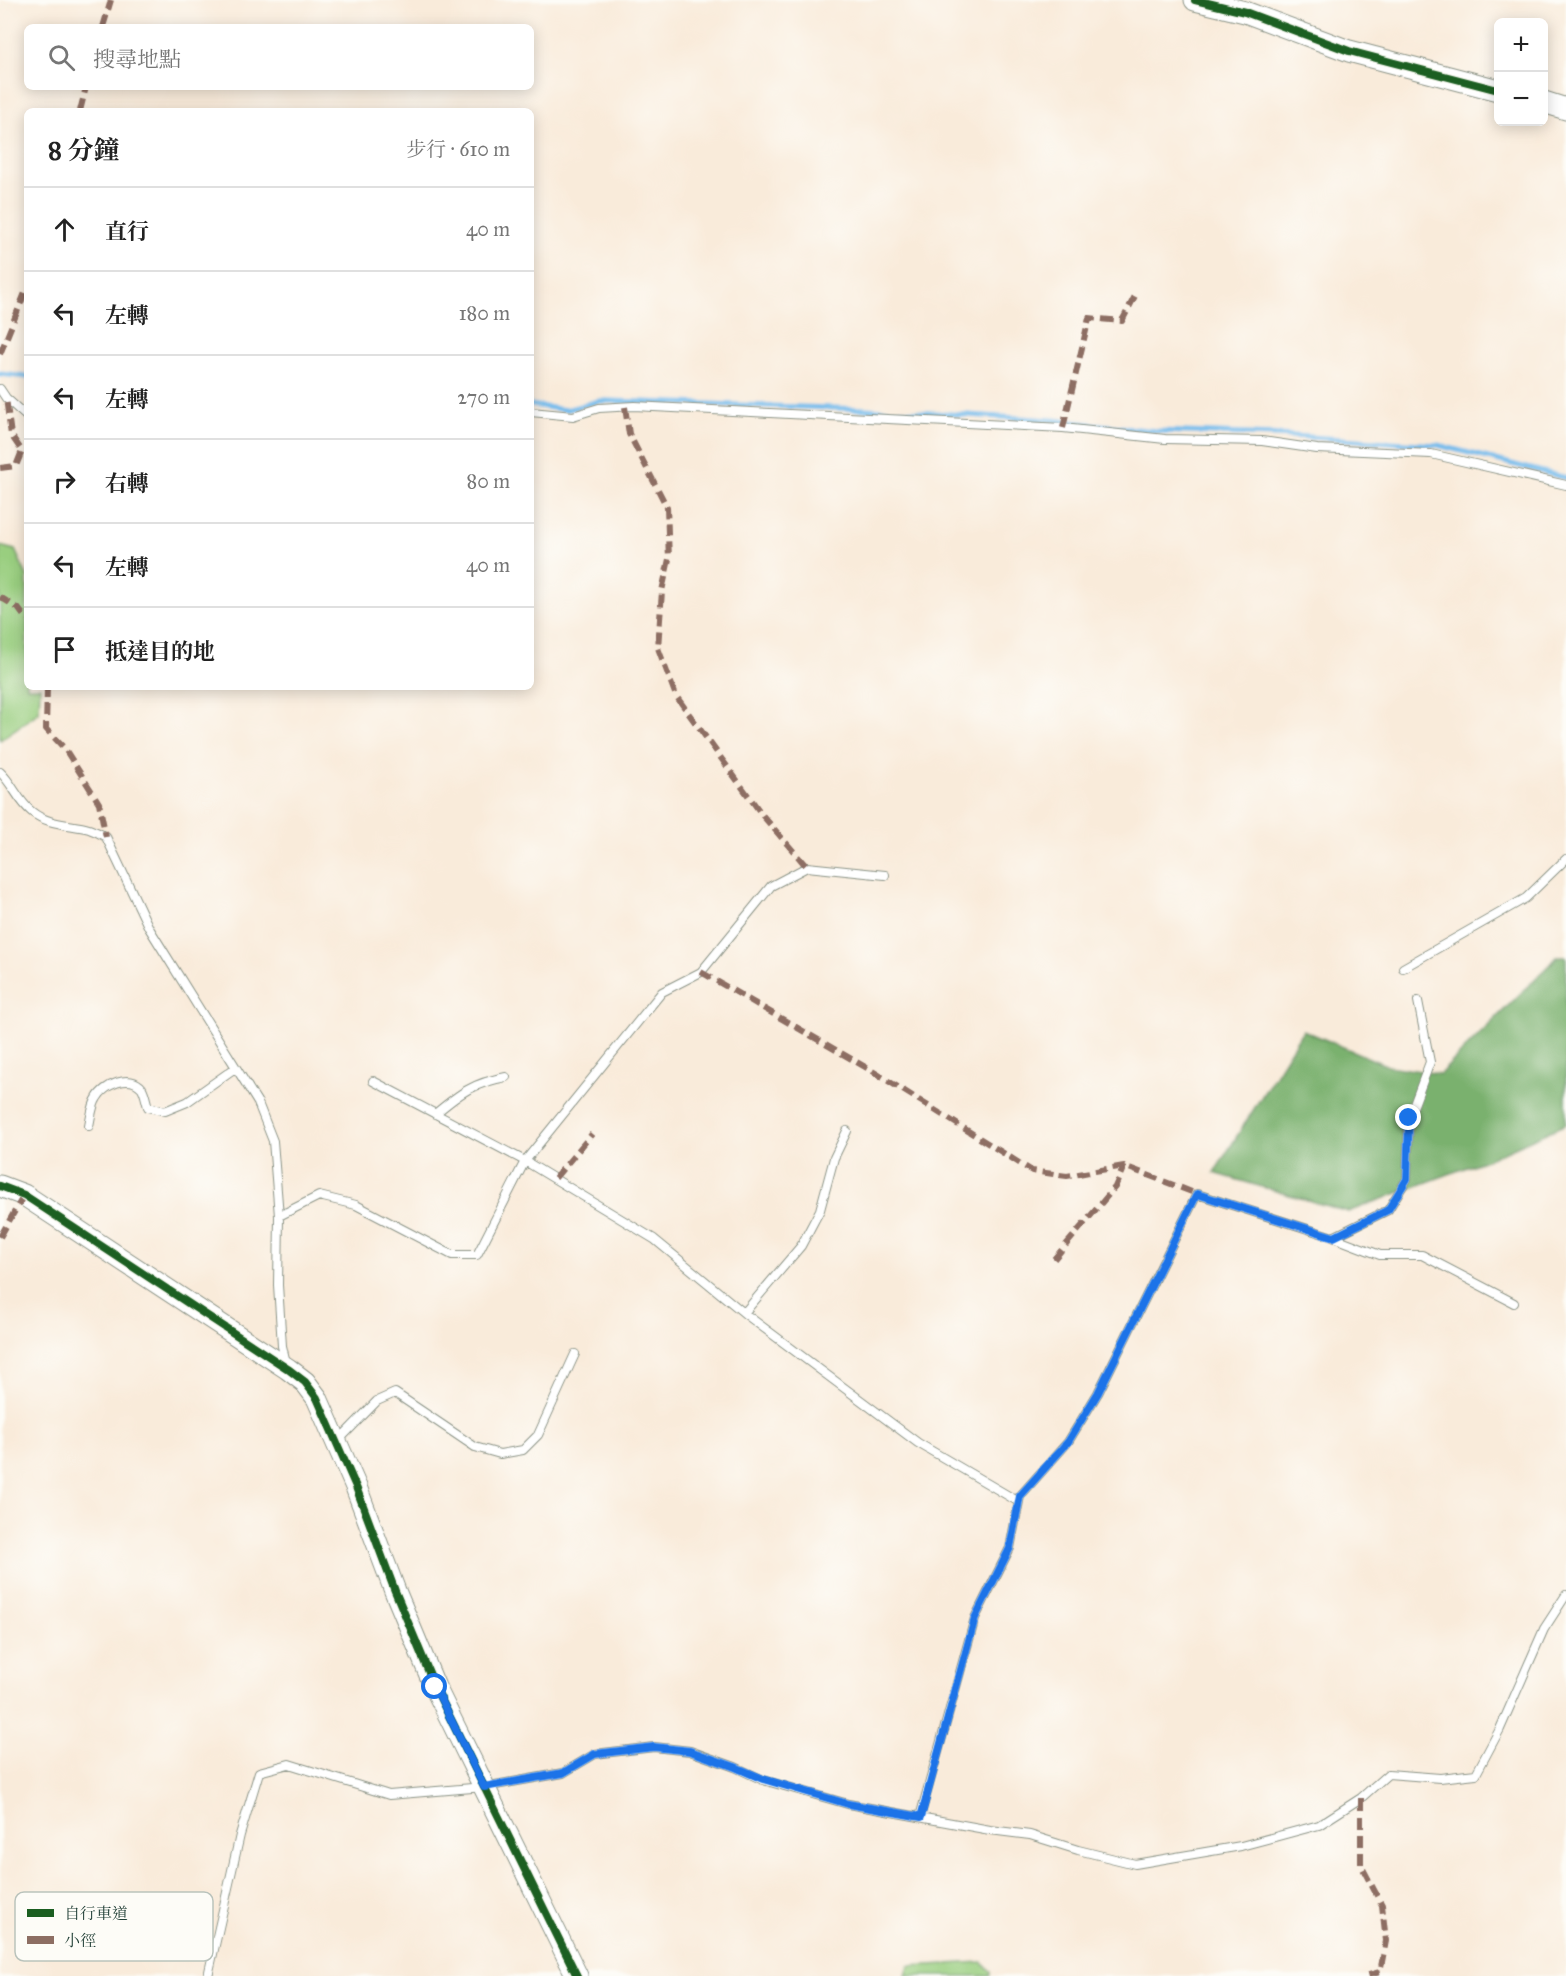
<!DOCTYPE html>
<html lang="zh-TW">
<meta charset="utf-8">
<style>
body{margin:0;font-family:"IM FELL Great Primer","Noto Serif TC",serif;background:#f6f6f6;color:#222}
.controls{position:absolute;right:18px;top:18px;display:grid;overflow:hidden;border-radius:9px;box-shadow:0 3px 15px #0003}
.controls button{width:54px;height:54px;display:grid;place-items:center;padding:0;border:0;border-bottom:2px solid #e0e0e0;background:#fff;color:#222;font:30px sans-serif}
.stop{position:absolute;width:18px;height:18px;margin:-14px;border:4px solid #1a73e8;border-radius:50%;background:#fff}
.stop.end{background:#1a73e8;border-color:#fff;box-shadow:0 2px 6px #0008}
.list{margin:0;padding:0;list-style:none}
h2{display:flex;justify-content:space-between;align-items:center;height:78px;margin:0;padding:0 24px;font-size:26px}
h2 small{font-size:20px;font-weight:400;color:#767676}
.list li{display:grid;grid-template-columns:39px 1fr auto;gap:18px;align-items:center;box-sizing:border-box;height:84px;padding:0 24px;border-top:2px solid #e0e0e0}
.list b{display:block;font-size:22px;white-space:nowrap}
.list em{font-size:20px;font-style:normal;color:#767676}
.icon{flex:none;width:33px;height:33px;fill:none;stroke:currentColor;stroke-width:2;stroke-linecap:round;stroke-linejoin:round}
.map{position:relative;flex:none;width:1566px;height:1976px;overflow:hidden}
.search{position:absolute;background:#fff;box-shadow:0 3px 15px #0003;left:24px;top:24px;width:510px;height:66px;display:flex;align-items:center;gap:15px;box-sizing:border-box;padding:0 21px;border-radius:9px;color:#767676;font-size:22px}
.panel{position:absolute;background:#fff;box-shadow:0 3px 15px #0003;left:24px;top:108px;width:510px;height:582px;border-radius:9px}
.map>svg:first-child{display:block}
</style>
<div class="map">
<svg width="1566" height="1976" viewBox="0 0 1566 1976">
<rect width="100%" height="100%" fill="#fdfcf7"/>
<filter id="ink" filterUnits="userSpaceOnUse"><feTurbulence type="fractalNoise" baseFrequency=".0167" numOctaves="2"/><feDisplacementMap in="SourceGraphic" scale="12" xChannelSelector="R" yChannelSelector="G"/><feConvolveMatrix kernelMatrix="1 2 1 2 8 2 1 2 1" color-interpolation-filters="sRGB"/></filter>
<filter id="wash" filterUnits="userSpaceOnUse"><feTurbulence type="fractalNoise" baseFrequency=".008" numOctaves="4" result="noise"/><feDisplacementMap in="SourceGraphic" scale="24" xChannelSelector="R" yChannelSelector="G"/><feGaussianBlur stdDeviation="1.35" result="paint"/><feColorMatrix in="noise" values="0 0 0 0 0 0 0 0 0 0 0 0 0 0 0 0 0 1.4 0 .05"/><feComposite in="paint" operator="in"/></filter>
<g filter="url(#wash)">
<rect width="100%" height="100%" fill="#f9ebda"/>
<path fill="#99ce7f" stroke="#5c865a" stroke-width="1.5" d="M 0,546 L 15,550 L 27,576 L 27,687 L 40,687 L 39,712 L 0,740 Z
M 983,1962 L 991,1972 L 990,1976 L 906,1976 L 909,1966 Z"/>
<path fill="#7ab16e" stroke="#4c7751" stroke-width="1.5" d="M 1557,957 L 1566,957 L 1566,1124 L 1486,1160 L 1348,1212 L 1214,1173 L 1303,1030 L 1388,1066 L 1440,1074 Z"/>
<g fill="none" stroke-linecap="round" stroke-linejoin="round">
<path stroke="#74bcec" stroke-width="5" d="M 0,374 L 27,377
M 531,405 L 566,410 L 599,401 L 609,401 L 865,409 L 1053,420 L 1156,431 L 1276,435 L 1438,445 L 1566,478"/>
</g>
</g>
<g filter="url(#ink)">
<g fill="none" stroke-linecap="round" stroke-linejoin="round">
<defs>
<path id="service" d="M 0,389 L 6,398 L 27,417
M 531,412 L 573,416 L 599,408 L 634,406 L 1063,428 L 1165,439 L 1262,441 L 1317,449 L 1431,454 L 1566,485
M 0,772 C 13,784 18,801 32,812 C 48,825 70,824 89,829 C 95,831 101,834 106,837 L 149,928 L 258,1103 L 273,1141 L 279,1216 L 278,1285 L 282,1346 L 286,1363
M 1403,968 L 1526,898 L 1566,859
M 373,1081 L 525,1161 L 654,1239 L 744,1313 L 918,1443 L 1019,1502
M 435,1114 C 460,1093 473,1083 506,1077
M 89,1126 C 91,1117 92,1105 97,1098 C 104,1085 130,1073 142,1088 C 145,1093 146,1101 148,1107 L 165,1111 L 187,1102 L 235,1068
M 279,1216 L 319,1196 L 356,1205 L 452,1255 L 477,1255 L 525,1161 L 662,992 L 701,972 L 771,886 L 807,867 L 885,875
M 1333,1237 L 1380,1255 L 1422,1255 L 1514,1303
M 744,1313 L 801,1246 L 820,1210 L 834,1158 L 847,1131
M 337,1442 L 377,1401 L 395,1393 L 475,1447 L 500,1454 L 523,1450 L 538,1435 L 575,1354
M 920,1817 L 975,1618 L 1010,1548 L 1020,1496 L 1068,1442 L 1098,1393 L 1197,1194 L 1333,1237 L 1388,1210 L 1407,1179 L 1409,1118 L 1430,1062 L 1418,1001
M 208,1976 L 240,1835 L 259,1772 L 289,1764 L 389,1795 L 484,1787 L 563,1773 L 595,1754 L 654,1747 L 690,1751 L 735,1767 L 763,1780 L 848,1804 L 990,1830 L 1030,1835 L 1078,1850 L 1135,1864 L 1241,1846 L 1319,1825 L 1361,1798 L 1388,1774 L 1440,1778 L 1476,1774 L 1500,1729 L 1544,1629 L 1566,1595"/>
<path id="tertiary" d="M 1195,0 L 1245,12 L 1349,51 L 1498,90
M 1544,102 L 1566,109
M 0,1186 L 24,1195 L 288,1369 L 305,1382 L 317,1398 L 356,1487 L 395,1591 L 435,1687 L 577,1976"/>
</defs>
<use href="#service" stroke="#8c9487" stroke-width="10"/>
<use href="#tertiary" stroke="#8c9487" stroke-width="23"/>
<use href="#service" stroke="#fff" stroke-width="8"/>
<use href="#tertiary" stroke="#fff" stroke-width="21"/>
<path stroke="#8d6e63" stroke-width="6" stroke-dasharray="12 6" stroke-linecap="butt" d="M 103,27 L 111,0
M 80,111 L 86,87
M 0,354 L 27,288
M 625,407 L 629,434 L 667,507 L 669,559 L 662,591 L 658,648 L 676,696 L 763,816 L 807,867
M 1063,428 L 1089,318 L 1122,321 L 1137,292
M 0,468 L 16,466 L 22,451 L 11,435 L 6,398
M 0,597 L 18,608 L 27,620
M 47,687 L 46,729 L 65,749 L 99,803 L 106,837
M 701,972 L 874,1072 L 1032,1171 L 1067,1176 L 1124,1166 L 1197,1194
M 555,1178 L 592,1134
M 0,1237 L 24,1195
M 1054,1259 L 1115,1187 L 1124,1166
M 1361,1798 L 1361,1865 L 1382,1905 L 1386,1941 L 1380,1972 L 1365,1976"/>
<defs>
<path id="cycleway" d="M 1195,0 L 1245,12 L 1349,51 L 1498,90
M 0,1186 L 24,1195 L 288,1369 L 305,1382 L 317,1398 L 356,1487 L 395,1591 L 435,1687 L 577,1976"/>
</defs>
<use href="#cycleway" stroke="#fdfcf7" stroke-width="11"/>
<use href="#cycleway" stroke="#1b5e20" stroke-width="8"/>
</g>
</g>
<g fill="none" stroke-linecap="round" stroke-linejoin="round" filter="url(#ink)">
<path stroke="#1a73e8" stroke-width="8" d="M 435,1687 L 484,1787 L 563,1773 L 595,1754 L 654,1747 L 690,1751 L 735,1767 L 763,1779 L 848,1804 L 921,1817 L 975,1618 L 1010,1548 L 1020,1496 L 1068,1442 L 1098,1393 L 1197,1194 L 1334,1237 L 1388,1210 L 1407,1179 L 1409,1118"/>
</g>
<rect x="15" y="1892" width="198" height="69" rx="9" fill="#fdfcf7" stroke="#bac3bc" stroke-width="1.5"/>
<rect x="27" y="1909" width="27" height="8" fill="#1b5e20"/>
<rect x="27" y="1936" width="27" height="8" fill="#8d6e63"/>
<g font-size="16" fill="#1f3d34">
<text x="64" y="1919">自行車道</text>
<text x="64" y="1946">小徑</text>
</g>
</svg>
<div class="controls">
<button>+</button>
<button>−</button>
</div>
<div class="stop" style="left:435px;top:1687px"></div>
<div class="stop end" style="left:1409px;top:1118px"></div>
<div class="search"><svg class="icon" aria-label="search" viewBox="0 0 24 24"><circle cx="10" cy="10" r="6"/><path d="M15 15l6 6"/></svg>搜尋地點</div>
<section class="panel">
<h2>8 分鐘<small>步行 · 610 m</small></h2>
<ul class="list">
<li><svg class="icon" aria-label="ahead" viewBox="0 0 24 24"><path d="M12 20V5M6 11l6-6 6 6"/></svg><div><b>直行</b></div><em>40 m</em></li>
<li><svg class="icon" aria-label="left" viewBox="0 0 24 24"><path d="M17 20v-9H6M10 6l-5 5 5 5"/></svg><div><b>左轉</b></div><em>180 m</em></li>
<li><svg class="icon" aria-label="left" viewBox="0 0 24 24"><path d="M17 20v-9H6M10 6l-5 5 5 5"/></svg><div><b>左轉</b></div><em>270 m</em></li>
<li><svg class="icon" aria-label="right" viewBox="0 0 24 24"><path d="M7 20v-9h11M14 6l5 5-5 5"/></svg><div><b>右轉</b></div><em>80 m</em></li>
<li><svg class="icon" aria-label="left" viewBox="0 0 24 24"><path d="M17 20v-9H6M10 6l-5 5 5 5"/></svg><div><b>左轉</b></div><em>40 m</em></li>
<li><svg class="icon" aria-label="arrive" viewBox="0 0 24 24"><path d="M6 21V4h12l-3 4 3 4H6"/></svg><div><b>抵達目的地</b></div></li>
</ul>
</section>
</div>
